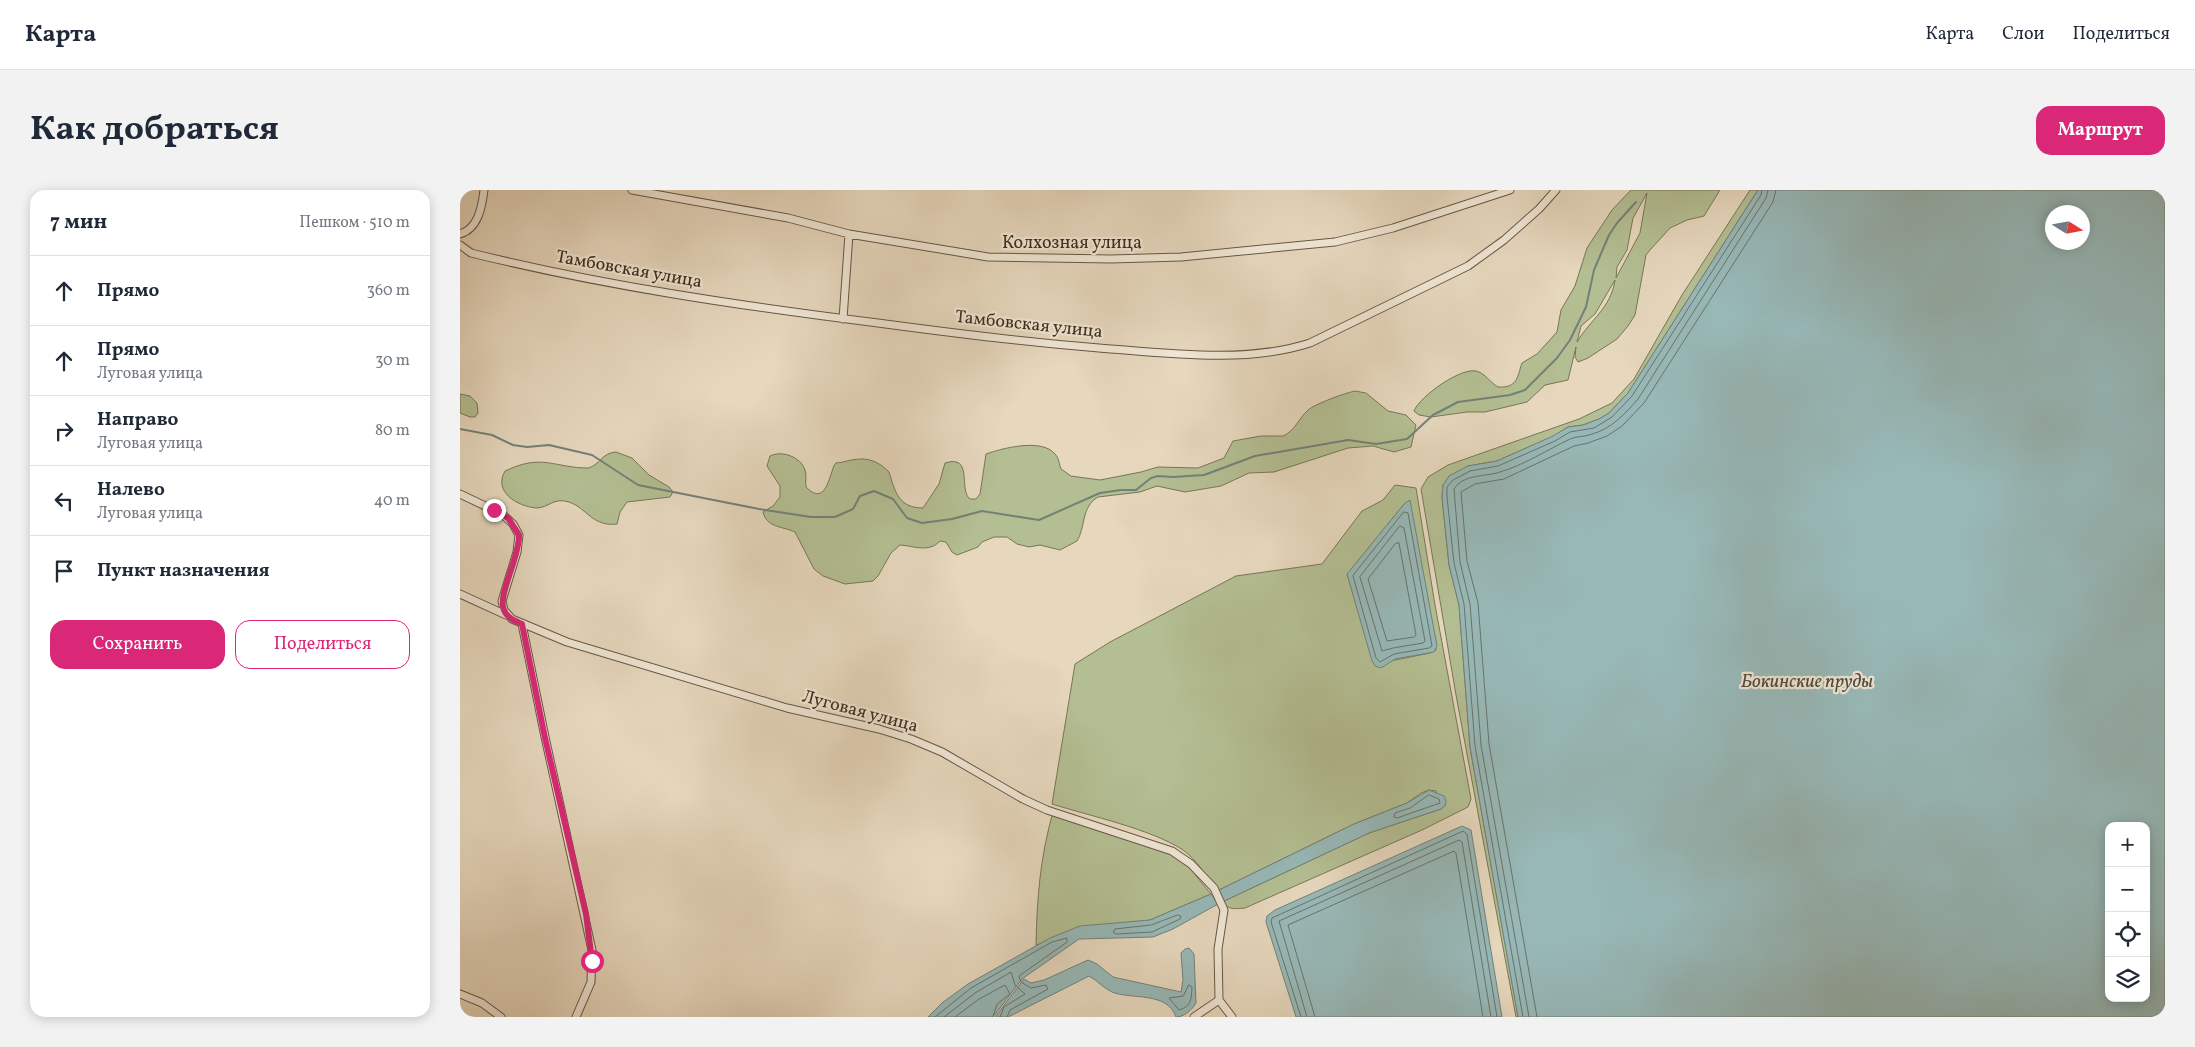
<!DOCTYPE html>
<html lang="ru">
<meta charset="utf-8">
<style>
body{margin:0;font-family:Vollkorn,serif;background:#f2f2f3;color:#1f2937}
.controls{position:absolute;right:15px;bottom:15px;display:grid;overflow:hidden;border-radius:10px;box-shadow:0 2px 12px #0003}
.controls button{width:45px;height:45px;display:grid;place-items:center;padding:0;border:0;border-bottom:1px solid #e0e1e3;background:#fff;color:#1f2937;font:25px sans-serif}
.compass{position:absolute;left:1585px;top:15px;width:45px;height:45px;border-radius:50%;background:#fff;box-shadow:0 2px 12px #0003;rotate:101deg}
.stop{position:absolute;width:15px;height:15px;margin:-11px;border:4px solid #db2777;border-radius:50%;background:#fff}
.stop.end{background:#db2777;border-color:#fff;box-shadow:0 1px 5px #0008}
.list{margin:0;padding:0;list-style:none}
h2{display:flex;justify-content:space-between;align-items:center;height:65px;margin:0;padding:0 20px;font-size:21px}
h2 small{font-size:16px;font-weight:400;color:#747a83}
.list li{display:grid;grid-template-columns:32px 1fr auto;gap:15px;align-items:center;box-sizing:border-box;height:70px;padding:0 20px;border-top:1px solid #e0e1e3}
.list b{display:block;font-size:19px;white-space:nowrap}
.list p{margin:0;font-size:16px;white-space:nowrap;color:#747a83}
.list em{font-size:16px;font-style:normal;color:#747a83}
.actions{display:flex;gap:10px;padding:15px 20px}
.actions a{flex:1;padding:11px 0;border:1px solid #db2777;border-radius:15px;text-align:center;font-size:18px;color:#db2777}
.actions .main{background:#db2777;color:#fff}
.icon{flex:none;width:28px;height:28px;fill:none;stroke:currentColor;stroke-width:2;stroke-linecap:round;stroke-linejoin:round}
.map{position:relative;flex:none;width:1705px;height:827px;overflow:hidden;border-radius:15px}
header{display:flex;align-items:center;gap:30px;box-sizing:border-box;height:70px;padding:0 25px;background:#fff;border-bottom:1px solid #e0e1e3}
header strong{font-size:24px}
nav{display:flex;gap:28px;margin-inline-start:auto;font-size:18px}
.intro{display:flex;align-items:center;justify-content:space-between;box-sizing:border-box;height:120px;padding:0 30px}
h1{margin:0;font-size:35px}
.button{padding:12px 22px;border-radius:15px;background:#db2777;color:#fff;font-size:18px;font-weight:700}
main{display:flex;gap:30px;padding:0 30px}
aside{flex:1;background:#fff;border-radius:15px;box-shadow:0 2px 12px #0003}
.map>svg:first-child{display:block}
</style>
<header>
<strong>Карта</strong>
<nav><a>Карта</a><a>Слои</a><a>Поделиться</a></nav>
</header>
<div class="intro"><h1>Как добраться</h1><a class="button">Маршрут</a></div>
<main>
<aside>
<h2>7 мин<small>Пешком · 510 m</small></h2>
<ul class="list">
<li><svg class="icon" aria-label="ahead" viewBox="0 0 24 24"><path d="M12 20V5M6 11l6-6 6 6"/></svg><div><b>Прямо</b></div><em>360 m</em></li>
<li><svg class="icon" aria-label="ahead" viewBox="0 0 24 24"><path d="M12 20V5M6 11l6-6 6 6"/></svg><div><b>Прямо</b><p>Луговая улица</p></div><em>30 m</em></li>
<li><svg class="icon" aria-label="right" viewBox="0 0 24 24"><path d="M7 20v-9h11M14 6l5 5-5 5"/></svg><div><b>Направо</b><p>Луговая улица</p></div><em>80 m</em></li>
<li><svg class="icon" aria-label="left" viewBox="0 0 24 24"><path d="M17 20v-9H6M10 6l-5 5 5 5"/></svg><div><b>Налево</b><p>Луговая улица</p></div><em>40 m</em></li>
<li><svg class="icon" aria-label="arrive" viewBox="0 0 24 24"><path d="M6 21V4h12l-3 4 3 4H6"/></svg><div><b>Пункт назначения</b></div></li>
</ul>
<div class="actions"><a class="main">Сохранить</a><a>Поделиться</a></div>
</aside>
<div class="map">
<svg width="1705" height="827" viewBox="0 0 1705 827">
<rect width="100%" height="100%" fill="#e6d7bd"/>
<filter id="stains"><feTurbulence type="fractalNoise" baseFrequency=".004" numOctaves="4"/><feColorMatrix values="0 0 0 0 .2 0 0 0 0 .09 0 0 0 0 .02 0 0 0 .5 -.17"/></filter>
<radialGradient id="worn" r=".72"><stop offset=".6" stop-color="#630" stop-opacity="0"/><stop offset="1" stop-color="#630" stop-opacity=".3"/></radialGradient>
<path fill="#b3be92" stroke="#787658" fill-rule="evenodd" d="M 1171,0 L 1260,0 L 1244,26 L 1227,30 L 1210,38 L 1190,60 L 1186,65 L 1175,125 L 1168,136 L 1157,149 L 1128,168 L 1118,172 L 1115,167 L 1116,157 L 1108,190 L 1085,195 L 1067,212 L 1025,222 L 1007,222 L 971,227 L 959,225 L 954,221 C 959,207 1004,174 1019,182 C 1026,185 1031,193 1038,197 C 1058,198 1057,187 1062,173 L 1077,164 L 1097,142 L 1101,120 L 1115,96 L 1127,58 L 1152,20 ZM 1187,3 L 1180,43 L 1156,88 L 1157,77 L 1167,60 L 1173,28 ZM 1155,90 C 1151,118 1130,130 1117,152 L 1121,136 L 1135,124 Z
M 1290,0 L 1298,0 L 1168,203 L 1149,223 L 1139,229 L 1123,235 L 1108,237 L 1094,246 L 1037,271 L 1008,276 L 983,295 L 982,307 L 989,375 L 999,415 L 1010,557 L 1056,815 L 1058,827 L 1056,827 L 996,505 L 961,299 L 968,287 L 988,275 L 1119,229 L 1152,213 L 1174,189 L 1222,105 Z
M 895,201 L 906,203 L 928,221 L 946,225 L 956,235 L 951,257 L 934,262 L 913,256 L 888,258 L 814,282 L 789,283 L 761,296 L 725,302 L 697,296 L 680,302 L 638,307 C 621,317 626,336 617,351 L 600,360 L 580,355 L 569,357 L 557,354 L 547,347 L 534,347 L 522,352 L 518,357 L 497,365 L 492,362 L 486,352 L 480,351 C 469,363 454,356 440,355 L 431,363 L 418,386 L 413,391 L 385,394 L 363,386 L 354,379 L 335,342 C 322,336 307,338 303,322 L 313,316 L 320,307 L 320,296 L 307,276 L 310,266 C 322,260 341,267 345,280 C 347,285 345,291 346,297 C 368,320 370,277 376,273 C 378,272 381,273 383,272 C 402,267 414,267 429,282 C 435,301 438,318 463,318 L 479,294 L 485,273 C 514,264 498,300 510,309 L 516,309 L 520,304 L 526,264 C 543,258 582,248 595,264 C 599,268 599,274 601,279 L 611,286 L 640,290 L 681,282 L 698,277 L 738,278 L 764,268 L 773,251 L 801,246 L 823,246 C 835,241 839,228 848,220 C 855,214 885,203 895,201 Z
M 0,204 L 10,206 L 17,213 L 18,223 L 15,227 L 10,227 L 0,223 Z
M 156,262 L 172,268 L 189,285 L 209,297 L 213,302 L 210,307 L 167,312 L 160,322 L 157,334 C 132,337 127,318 109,312 C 93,307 89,318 76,318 C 57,316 33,302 45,281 C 83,263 93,278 129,278 C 140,274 142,263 156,262 Z
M 935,295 L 956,298 L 975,415 L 1011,609 L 1008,617 L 962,640 L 785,718 C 776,719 768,720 762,712 L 909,643 L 981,619 L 976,601 L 969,600 L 961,603 L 947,613 L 894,634 L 757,701 C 747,687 737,670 723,660 C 691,639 630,626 592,614 L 615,474 L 650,452 L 776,386 L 862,374 L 902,321 L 923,310 ZM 945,313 L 976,460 L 970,463 L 930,471 L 887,385 Z
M 593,622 L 710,663 L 728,676 L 751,704 L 690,730 L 670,733 L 576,755 C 577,708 580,668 593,622 Z"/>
<path fill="#97b8b7" stroke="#738179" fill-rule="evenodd" d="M 1298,0 L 1705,0 L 1705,827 L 1058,827 L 1010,557 L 999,415 L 989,375 L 982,307 L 983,295 L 989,286 L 1008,276 L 1037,271 L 1093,246 L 1108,237 L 1123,235 L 1139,229 L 1149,223 L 1168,203 ZM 1592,22 L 1622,22 L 1622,52 L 1592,52 ZM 1649,636 L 1686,636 L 1686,808 L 1649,808 Z
M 950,310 L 977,456 L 974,462 L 935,469 L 921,478 L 915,476 L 912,471 L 887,384 L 945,313 Z
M 969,600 L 984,606 L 986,611 L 985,616 L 981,619 L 909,643 L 762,712 L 757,701 L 894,634 L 947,613 Z
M 1002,636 L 1011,640 L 1042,827 L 836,827 L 806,732 L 807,726 L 815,720 Z
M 751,704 L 758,714 L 713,739 L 693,747 L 619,749 L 562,789 L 533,827 L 468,827 L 482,813 L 508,794 L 590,748 L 620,736 L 690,730 Z
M 729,758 L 734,764 L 736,813 C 732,820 724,827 716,827 C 707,801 672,810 652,802 C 643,798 637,790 629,786 L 548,827 L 535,827 L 564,789 L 571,793 L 584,790 L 628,770 L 637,774 L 653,787 L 721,802 L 723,790 L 721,763 L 725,759 Z"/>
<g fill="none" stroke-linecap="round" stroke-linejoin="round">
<path stroke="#6a736a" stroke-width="1" d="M 944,322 L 948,323 L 972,456 L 969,458 L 934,464 L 920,472 L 916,468 L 893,386 Z
M 940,336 L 944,338 L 965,451 L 963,453 L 933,458 L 922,461 L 900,387 Z
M 939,353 L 956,445 L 954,447 L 927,451 L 908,389 L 935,354 Z
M 969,605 L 979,609 L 980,613 L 937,628 L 934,627 L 935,623 L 950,618 Z
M 718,725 L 721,726 L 720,729 L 692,742 L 656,744 L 653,742 L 655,739 L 691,735 Z
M 729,795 L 732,797 C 731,809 732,816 719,820 L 709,808 L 723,806 Z
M 475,827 L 511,798 L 592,752 L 607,748 L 607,752 L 559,786 L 561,792 L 571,798 L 586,795 L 588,799 L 550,820 L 547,827
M 484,827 L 515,803 L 551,782 L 555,795 L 565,804 L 544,817 L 540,827
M 495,827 L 519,809 L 545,795 L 550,804 L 537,814 L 533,827
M 841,827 L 811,732 L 812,728 L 1003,641 L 1007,644 L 1037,827
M 847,827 L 819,731 L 999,650 L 1002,652 L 1031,827
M 855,827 L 828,735 L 994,661 L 996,663 L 1023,827
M 1063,827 L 1015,556 L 1004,414 L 994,373 L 987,307 L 987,297 L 993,290 L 1010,281 L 1038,276 L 1095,251 L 1110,242 L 1134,238 L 1152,227 L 1172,206 L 1301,5 L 1302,0
M 1069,827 L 1021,555 L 1010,414 L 1000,372 L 994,299 C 1003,284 1025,287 1040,282 C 1064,275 1087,260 1110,249 C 1116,246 1125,247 1132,244 C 1151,239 1165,224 1178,209 L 1306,8 L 1308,0
M 1077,827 L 1029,554 L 1018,413 L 1007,371 L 1001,302 L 1015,294 L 1044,289 L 1114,256 L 1128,253 L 1147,246 L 1162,236 L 1184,213 L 1313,12 L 1316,0"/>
<path stroke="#738179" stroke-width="2" d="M 0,239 L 32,245 L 53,255 L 67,257 L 89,255 L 132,265 L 178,295 L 299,319 L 351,327 L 375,327 L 393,319 L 400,306 L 414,301 L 433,309 L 447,328 L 462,333 L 492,329 L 522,321 L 579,330 L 640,303 L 661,300 L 676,300 L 691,288 L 698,286 L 713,287 L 744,285 L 795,266 L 888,250 L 916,254 L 947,249 L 973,225 L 998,212 L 1050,205 L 1065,200 L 1097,168 L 1110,150 L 1126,117 L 1134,80 L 1149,45 L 1157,33 L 1176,12"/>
<defs>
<path id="minor" d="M 172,0 L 328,28 L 389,44 L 528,67 L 651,69 L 721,67 L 875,52 L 933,38 L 1050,0
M 0,44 C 18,39 22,17 24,0
M 0,55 L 11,63 C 145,96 282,116 418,133 C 492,143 565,152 639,158 C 706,163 785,174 850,153 L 1008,76 L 1044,50 L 1079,19 L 1096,0
M 383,129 L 389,44
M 0,304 L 42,324 L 53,334 L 59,345 L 57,362 L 42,411 L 44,420 L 52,429 L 107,452 L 327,518 L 419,539 L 451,549 L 482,562 L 563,609 L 587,620 L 712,661 L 731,674 L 754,698 L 764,720 L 758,759 L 759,810 L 772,827
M 0,404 L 46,425
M 62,434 L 85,547 L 132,760 L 131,792 L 116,827
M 0,804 L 22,813 L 41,827
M 734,827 L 759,810"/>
</defs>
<use href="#minor" stroke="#665845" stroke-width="9"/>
<use href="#minor" stroke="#efe5d4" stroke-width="7"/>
</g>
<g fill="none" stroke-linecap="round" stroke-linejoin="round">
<path stroke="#db2777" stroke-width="6" d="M 34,320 L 48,328 L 59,345 C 60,366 37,406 44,420 C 47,428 55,431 62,434 L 85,548 L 126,724 L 132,771"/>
</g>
<g text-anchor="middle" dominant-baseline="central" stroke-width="4.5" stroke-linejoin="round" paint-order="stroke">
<g font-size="18" fill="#3c2e1d" stroke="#efe5d4">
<text x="612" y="53">Колхозная улица</text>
<text transform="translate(169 80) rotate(10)">Тамбовская улица</text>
<text transform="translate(569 135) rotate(6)">Тамбовская улица</text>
<text transform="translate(400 522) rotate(15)">Луговая улица</text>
</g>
<g font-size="19" font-style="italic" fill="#4e4a3c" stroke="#efe5d4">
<text x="1347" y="492">Бокинские пруды</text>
</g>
</g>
<rect width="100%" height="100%" filter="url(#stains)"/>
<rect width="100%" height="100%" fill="url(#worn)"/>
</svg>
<div class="controls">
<button>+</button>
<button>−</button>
<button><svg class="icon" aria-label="locate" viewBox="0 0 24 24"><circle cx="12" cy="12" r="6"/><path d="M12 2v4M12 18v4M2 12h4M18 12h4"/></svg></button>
<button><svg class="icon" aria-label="layers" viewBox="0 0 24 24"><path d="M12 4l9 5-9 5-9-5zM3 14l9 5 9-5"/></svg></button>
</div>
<svg class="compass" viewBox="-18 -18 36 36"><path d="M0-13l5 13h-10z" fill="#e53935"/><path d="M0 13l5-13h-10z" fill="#747a83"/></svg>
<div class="stop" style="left:132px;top:771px"></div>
<div class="stop end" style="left:34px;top:320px"></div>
</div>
</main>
